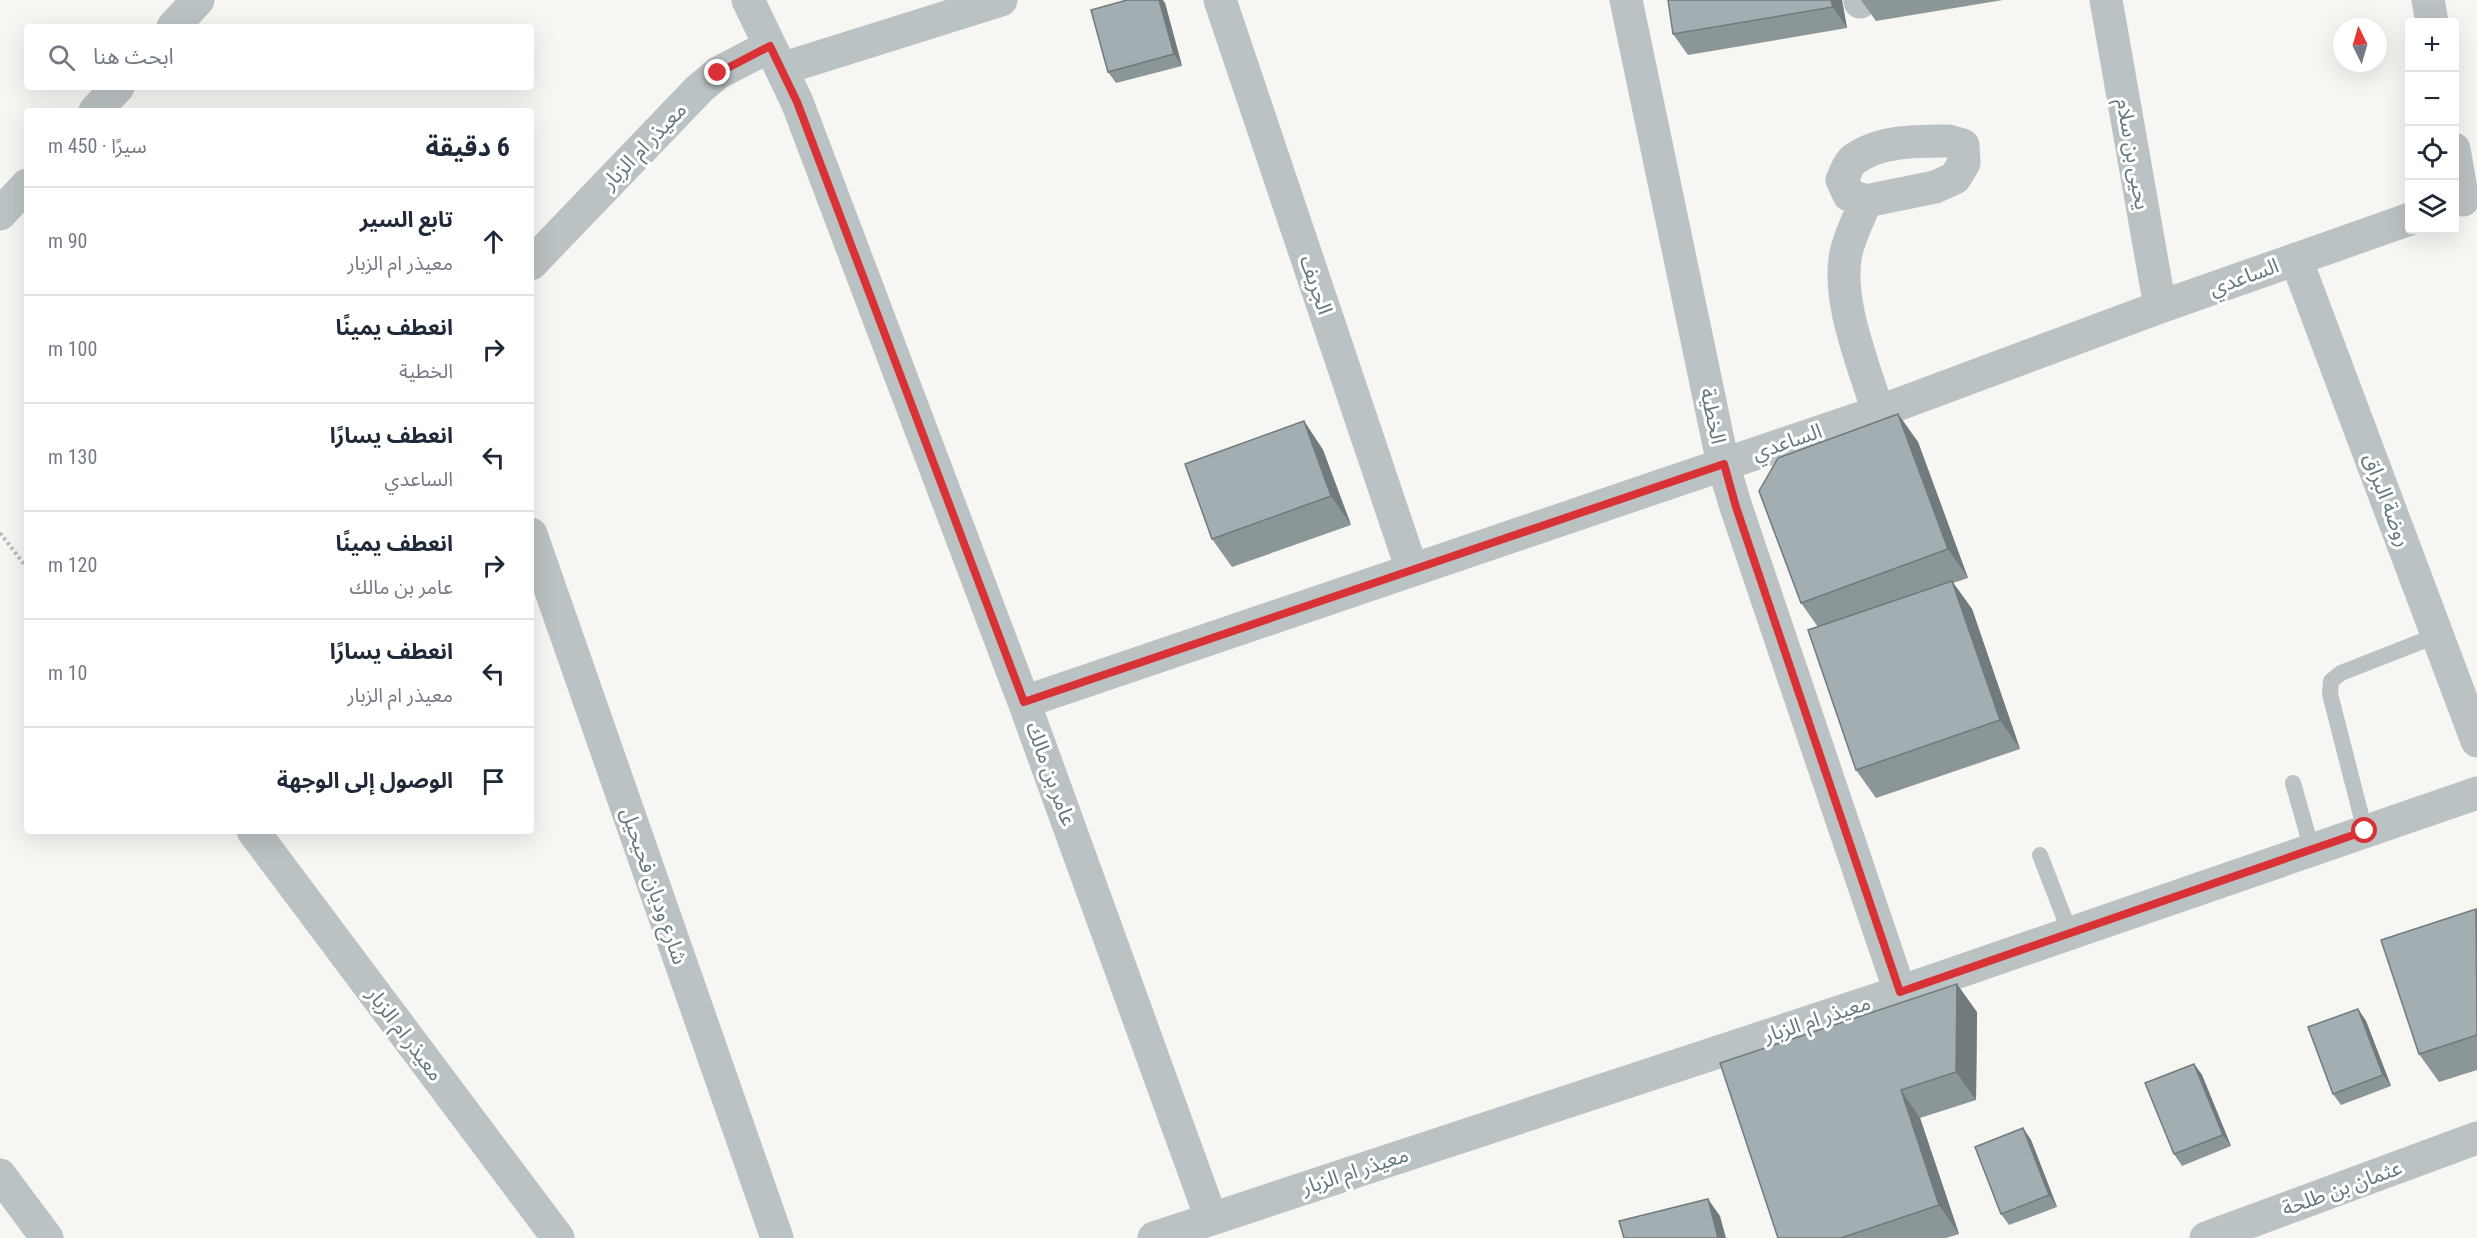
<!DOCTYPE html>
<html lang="ar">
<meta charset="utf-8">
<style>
body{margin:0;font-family:"Roboto Condensed","Noto Sans Arabic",sans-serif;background:#f6f6f7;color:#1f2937;direction:rtl}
.controls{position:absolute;right:18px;top:18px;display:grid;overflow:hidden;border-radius:6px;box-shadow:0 6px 24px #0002}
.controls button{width:54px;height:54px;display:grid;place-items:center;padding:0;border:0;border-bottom:2px solid #e0e1e3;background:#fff;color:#1f2937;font:30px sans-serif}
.compass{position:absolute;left:2333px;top:18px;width:54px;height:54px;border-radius:50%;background:#fff;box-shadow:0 6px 24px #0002;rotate:355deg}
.stop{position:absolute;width:18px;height:18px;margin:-14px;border:4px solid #d83136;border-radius:50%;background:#fff}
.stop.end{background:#d83136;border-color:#fff;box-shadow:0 2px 6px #0008}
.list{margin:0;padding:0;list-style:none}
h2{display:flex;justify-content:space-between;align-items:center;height:78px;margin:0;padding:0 24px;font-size:26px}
h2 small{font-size:20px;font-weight:400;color:#747a83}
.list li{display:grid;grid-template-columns:39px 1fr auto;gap:18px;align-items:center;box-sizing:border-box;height:108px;padding:0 24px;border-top:2px solid #e0e1e3}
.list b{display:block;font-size:22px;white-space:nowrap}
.list p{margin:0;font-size:20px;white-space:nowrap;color:#747a83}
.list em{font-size:20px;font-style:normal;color:#747a83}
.icon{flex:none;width:33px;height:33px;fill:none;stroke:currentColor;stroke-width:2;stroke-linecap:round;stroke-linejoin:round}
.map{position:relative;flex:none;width:2477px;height:1238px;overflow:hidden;direction:ltr}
.search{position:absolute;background:#fff;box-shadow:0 6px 24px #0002;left:24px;top:24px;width:510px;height:66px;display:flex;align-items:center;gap:15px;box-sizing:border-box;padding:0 21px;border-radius:6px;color:#747a83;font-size:22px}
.panel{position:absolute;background:#fff;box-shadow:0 6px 24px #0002;left:24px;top:108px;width:510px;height:726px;border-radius:6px;direction:rtl}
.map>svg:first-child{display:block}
</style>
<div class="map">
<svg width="2477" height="1238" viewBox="0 0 2477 1238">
<rect width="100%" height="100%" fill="#f6f6f3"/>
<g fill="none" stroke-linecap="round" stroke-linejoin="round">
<path stroke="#b6bbbc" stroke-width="4" stroke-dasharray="3 3" stroke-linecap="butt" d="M 0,533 L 27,568"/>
<path stroke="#bbc2c3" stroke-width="16" d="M 2293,783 L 2312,850
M 2365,831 L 2330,694 L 2331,681 L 2341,673 L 2438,635
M 2040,855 L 2070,933"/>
<path stroke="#bbc2c3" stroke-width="33" d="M 748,0 L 797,102 L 1024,702 L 1211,1218
M 1220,0 L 1412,570
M 1626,0 L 1723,464 L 1736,507 L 1900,992
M 1860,0 L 1860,2
M 2106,0 L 2160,307
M 2428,0 L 2432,22
M 173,27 L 198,0
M 781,69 L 1001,0
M 95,111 L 118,87
M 1949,141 L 1963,145 L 1964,163 L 1955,178 L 1935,187 L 1866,201 L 1849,195 L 1842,180 C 1845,174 1848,164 1853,160 C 1879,140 1918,141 1949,141 Z
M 2454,149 L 2463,200
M 1866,201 C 1859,218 1850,235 1846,253 C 1836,301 1864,365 1878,412
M 0,214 L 27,185
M 2296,259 L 2477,741
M 531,264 L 699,89 L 718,73 L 770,46
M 531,534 L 777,1238
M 1024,702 L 1878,412 L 2160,307 L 2410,219
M 253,831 L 558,1238
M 0,1175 L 47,1238
M 1154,1238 L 1900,992 L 2477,793
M 2206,1238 L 2477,1138"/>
</g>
<path fill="#8b9698" d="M 1668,0 L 1842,0 L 1847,28 L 1688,55 L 1673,34 Z
M 1861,0 L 2003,0 L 1876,21 Z
M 1165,3 L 1182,66 L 1116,83 L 1108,72 Z
M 1898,414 L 1918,442 L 1968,578 L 1953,583 L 1972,609 L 2020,749 L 1876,798 L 1856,770 L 1818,627 L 1801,603 Z
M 1304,421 L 1323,450 L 1351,525 L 1232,567 L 1212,539 Z
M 2477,909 L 2477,1070 L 2439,1082 L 2419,1054 Z
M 2358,1009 L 2366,1021 L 2391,1086 L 2341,1105 L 2333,1094 Z
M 1977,1012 L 1976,1100 L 1920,1118 L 1959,1234 L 1946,1238 L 1778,1238 L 1720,1063 Z
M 2194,1064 L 2202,1075 L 2231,1146 L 2182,1166 L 2174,1154 Z
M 2023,1128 L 2031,1140 L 2057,1207 L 2009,1225 L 2001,1214 Z"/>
<path fill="#717a7c" d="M 1159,0 L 1163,0 L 1165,3 L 1182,66 L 1174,54 Z
M 1831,0 L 1842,0 L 1847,28 L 1833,7 Z
M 1898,414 L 1918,442 L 1968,578 L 1948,549 Z
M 1304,421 L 1323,450 L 1351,525 L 1331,496 Z
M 1952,581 L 1972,609 L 2020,749 L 2000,720 Z
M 1957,984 L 1977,1012 L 1976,1100 L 1956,1072 Z
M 2358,1009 L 2366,1021 L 2391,1086 L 2383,1075 Z
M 2194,1064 L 2202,1075 L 2231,1146 L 2223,1135 Z
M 1901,1090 L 1920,1118 L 1959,1234 L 1939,1205 Z
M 2023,1128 L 2031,1140 L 2057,1207 L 2049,1195 Z
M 1708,1199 L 1720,1216 L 1726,1238 L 1718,1238 Z"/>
<path fill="#a2aeb1" stroke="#717a7c" stroke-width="1.5" d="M 1127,0 L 1159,0 L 1174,54 L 1108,72 L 1091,10 Z
M 1668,0 L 1831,0 L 1833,7 L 1673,34 Z
M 1898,414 L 1948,549 L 1801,603 L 1759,491 L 1778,458 Z
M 1304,421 L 1331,496 L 1212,539 L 1185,464 Z
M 1952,581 L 2000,720 L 1856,770 L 1808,630 Z
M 2476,909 L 2477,1035 L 2419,1054 L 2381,940 Z
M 1957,984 L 1956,1072 L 1901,1090 L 1939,1205 L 1841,1238 L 1778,1238 L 1720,1063 Z
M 2358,1009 L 2383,1075 L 2333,1094 L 2308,1027 Z
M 2194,1064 L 2223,1135 L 2174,1154 L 2145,1083 Z
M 2023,1128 L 2049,1195 L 2001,1214 L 1975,1147 Z
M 1708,1199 L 1718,1238 L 1624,1238 L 1619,1221 Z"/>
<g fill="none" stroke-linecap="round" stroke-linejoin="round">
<path stroke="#d83136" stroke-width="8" d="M 718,73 L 770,46 L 797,102 L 1024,702 L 1724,464 L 1736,507 L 1900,992 L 2365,831"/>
</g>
<g text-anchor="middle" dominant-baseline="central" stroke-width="6" stroke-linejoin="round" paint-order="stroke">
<g font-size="21" fill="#63797d" stroke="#fff">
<text transform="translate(644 146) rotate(-46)">معيذر ام الزبار</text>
<text transform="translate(2133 154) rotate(80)">يحيى بن سلام</text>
<text transform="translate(2244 277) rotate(-20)">الساعدي</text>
<text transform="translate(1316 285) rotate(71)">الجريف</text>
<text transform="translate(1713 416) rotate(78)">الخطية</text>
<text transform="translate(1787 442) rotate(-19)">الساعدي</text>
<text transform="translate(2387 500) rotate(69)">روضة البراق</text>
<text transform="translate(1051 774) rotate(70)">عامر بن مالك</text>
<text transform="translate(654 886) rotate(71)">شارع وديان فحيحيل</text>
<text transform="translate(1817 1019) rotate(-18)">معيذر ام الزبار</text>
<text transform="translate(405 1034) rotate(53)">معيذر ام الزبار</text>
<text transform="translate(1355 1171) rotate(-18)">معيذر ام الزبار</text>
<text transform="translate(2342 1188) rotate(-20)">عثمان بن طلحة</text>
</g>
</g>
</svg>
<div class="controls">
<button>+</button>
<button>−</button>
<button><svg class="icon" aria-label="locate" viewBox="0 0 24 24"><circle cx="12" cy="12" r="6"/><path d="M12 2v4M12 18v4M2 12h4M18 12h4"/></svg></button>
<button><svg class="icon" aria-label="layers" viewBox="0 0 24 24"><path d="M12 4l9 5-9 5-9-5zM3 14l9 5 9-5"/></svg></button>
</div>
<svg class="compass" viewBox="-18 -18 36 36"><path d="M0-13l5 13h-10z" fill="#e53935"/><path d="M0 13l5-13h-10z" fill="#747a83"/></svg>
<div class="stop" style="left:2365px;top:831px"></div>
<div class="stop end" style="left:718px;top:73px"></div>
<div class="search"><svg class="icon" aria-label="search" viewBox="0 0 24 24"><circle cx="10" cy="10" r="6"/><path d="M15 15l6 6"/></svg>ابحث هنا</div>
<section class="panel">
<h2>6 دقيقة<small>سيرًا · 450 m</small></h2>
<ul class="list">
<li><svg class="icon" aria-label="ahead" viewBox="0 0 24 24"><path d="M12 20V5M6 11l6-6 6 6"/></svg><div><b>تابع السير</b><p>معيذر ام الزبار</p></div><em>90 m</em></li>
<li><svg class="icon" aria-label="right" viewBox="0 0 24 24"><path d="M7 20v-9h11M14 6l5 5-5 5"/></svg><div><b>انعطف يمينًا</b><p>الخطية</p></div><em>100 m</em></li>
<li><svg class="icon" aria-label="left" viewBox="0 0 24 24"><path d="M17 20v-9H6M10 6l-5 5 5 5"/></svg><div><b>انعطف يسارًا</b><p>الساعدي</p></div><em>130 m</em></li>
<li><svg class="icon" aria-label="right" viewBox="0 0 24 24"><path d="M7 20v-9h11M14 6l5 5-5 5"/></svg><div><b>انعطف يمينًا</b><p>عامر بن مالك</p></div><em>120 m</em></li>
<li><svg class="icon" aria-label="left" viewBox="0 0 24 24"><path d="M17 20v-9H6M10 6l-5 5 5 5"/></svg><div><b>انعطف يسارًا</b><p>معيذر ام الزبار</p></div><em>10 m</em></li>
<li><svg class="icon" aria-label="arrive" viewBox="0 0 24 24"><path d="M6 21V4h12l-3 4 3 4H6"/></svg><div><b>الوصول إلى الوجهة</b></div></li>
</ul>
</section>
</div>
